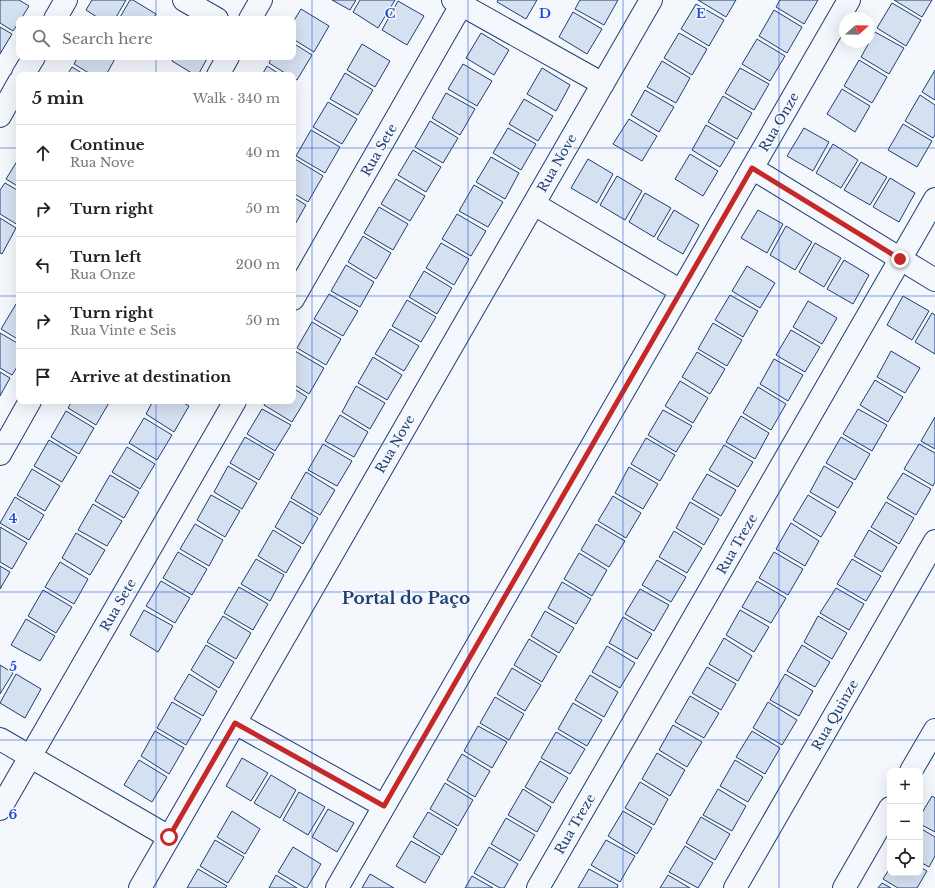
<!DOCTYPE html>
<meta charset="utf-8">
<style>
body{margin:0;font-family:"Libre Baskerville",serif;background:#f6f6f6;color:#222}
.controls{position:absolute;right:12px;bottom:12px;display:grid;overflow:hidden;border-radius:8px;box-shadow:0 4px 16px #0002}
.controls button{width:36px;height:36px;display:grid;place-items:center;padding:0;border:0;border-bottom:1px solid #e0e0e0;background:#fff;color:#222;font:20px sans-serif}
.compass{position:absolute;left:839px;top:12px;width:36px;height:36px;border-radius:50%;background:#fff;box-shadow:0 4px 16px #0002;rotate:70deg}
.stop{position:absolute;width:12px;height:12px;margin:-9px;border:3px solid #c62828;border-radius:50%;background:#fff}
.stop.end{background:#c62828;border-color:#fff;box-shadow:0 1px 4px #0008}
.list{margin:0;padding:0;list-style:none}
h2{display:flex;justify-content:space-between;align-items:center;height:52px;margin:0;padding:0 16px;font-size:17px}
h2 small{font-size:13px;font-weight:400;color:#767676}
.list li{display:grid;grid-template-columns:26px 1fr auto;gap:12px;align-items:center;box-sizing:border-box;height:56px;padding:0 16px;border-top:1px solid #e0e0e0}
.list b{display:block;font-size:15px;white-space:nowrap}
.list p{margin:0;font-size:13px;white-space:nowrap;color:#767676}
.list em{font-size:13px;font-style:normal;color:#767676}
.icon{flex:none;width:22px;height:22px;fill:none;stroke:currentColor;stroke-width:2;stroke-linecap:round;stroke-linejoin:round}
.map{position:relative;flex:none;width:935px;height:888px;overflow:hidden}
.search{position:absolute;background:#fff;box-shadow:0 4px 16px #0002;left:16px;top:16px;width:280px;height:44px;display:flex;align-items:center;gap:10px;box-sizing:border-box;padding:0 14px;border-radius:8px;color:#767676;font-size:15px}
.panel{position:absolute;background:#fff;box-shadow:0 4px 16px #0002;left:16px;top:72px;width:280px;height:332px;border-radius:8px}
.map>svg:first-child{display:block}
</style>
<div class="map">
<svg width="935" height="888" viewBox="0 0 935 888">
<rect width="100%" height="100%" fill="#f4f7fb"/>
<path fill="#d5e0f0" stroke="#1d3f73" d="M 0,0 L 19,0 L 29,6 L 21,19 L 19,19 L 19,22 L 13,31 L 0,23 Z
M 92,0 L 126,0 L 115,19 L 100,19 L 86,10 Z
M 130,0 L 133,0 L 156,14 L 153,19 L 119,19 Z
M 332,0 L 356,0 L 350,10 Z
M 360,0 L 395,0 L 378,28 L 353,12 Z
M 498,0 L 537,0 L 526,19 L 497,2 Z
M 580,0 L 618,0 L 604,25 L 575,9 Z
M 698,0 L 736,0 L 726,17 Z
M 780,0 L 818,0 L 804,24 L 776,7 Z
M 894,0 L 932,0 L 922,17 Z
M 398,1 L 424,16 L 407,45 L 382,30 Z
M 892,3 L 921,20 L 906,46 L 877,28 Z
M 696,4 L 724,20 L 709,46 L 681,29 Z
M 301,9 L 329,26 L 314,52 L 293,39 L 293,22 Z
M 774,10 L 802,27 L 787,53 L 759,36 Z
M 573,12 L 602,29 L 587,54 L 559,37 Z
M 0,27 L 12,34 L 0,54 Z
M 875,32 L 904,48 L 889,74 L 861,57 Z
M 481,33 L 509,50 L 494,75 L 466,58 Z
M 679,33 L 707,49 L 692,75 L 664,58 Z
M 757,39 L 785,56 L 770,81 L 742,64 Z
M 293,43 L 312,55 L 297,80 L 293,78 L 293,75 L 288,75 L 269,63 L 272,57 L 293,57 Z
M 362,44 L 390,61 L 375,87 L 347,70 Z
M 78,57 L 116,57 L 106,75 L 92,75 L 74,64 Z
M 174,57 L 208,57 L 198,75 L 195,75 L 172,61 Z
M 859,60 L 887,77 L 872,103 L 844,86 Z
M 662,61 L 690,78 L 676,103 L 647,87 Z
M 463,64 L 492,81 L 477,106 L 448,89 Z
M 267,66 L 281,75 L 262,75 Z
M 72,67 L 85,75 L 67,75 Z
M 542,68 L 570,85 L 556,111 L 527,94 Z
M 740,68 L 769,84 L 754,110 L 725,93 Z
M 935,70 L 935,100 L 922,92 Z
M 345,73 L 373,90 L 358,115 L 330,99 Z
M 842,89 L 870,106 L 855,132 L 827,114 Z
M 645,90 L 674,107 L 659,132 L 631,115 Z
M 446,93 L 475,109 L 460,135 L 432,118 Z
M 920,95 L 935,105 L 935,135 L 933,138 L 905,121 Z
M 723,96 L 752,113 L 737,139 L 708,122 Z
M 524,99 L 553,116 L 538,141 L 509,124 Z
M 328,102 L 357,119 L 342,144 L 313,127 Z
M 629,119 L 657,136 L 642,161 L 613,144 Z
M 430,121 L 458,138 L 443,163 L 415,147 Z
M 903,124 L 932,141 L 917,167 L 888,150 Z
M 706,125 L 735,142 L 720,167 L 692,150 Z
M 508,128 L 536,144 L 521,170 L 493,153 Z
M 804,128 L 829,142 L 813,171 L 787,156 Z
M 311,130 L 340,147 L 325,173 L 296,156 Z
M 833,144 L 858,160 L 841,188 L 816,173 Z
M 413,150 L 441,167 L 426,192 L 398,175 Z
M 690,154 L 718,171 L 703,196 L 675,179 Z
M 491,157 L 519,173 L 505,199 L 476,182 Z
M 19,158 L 19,187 L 6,179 Z
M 295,159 L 323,176 L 308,202 L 293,193 L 293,162 Z
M 588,159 L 613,174 L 597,203 L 571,188 Z
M 861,162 L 887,177 L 870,205 L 844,190 Z
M 617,176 L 642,191 L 625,220 L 600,205 Z
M 890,178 L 915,193 L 899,222 L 873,207 Z
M 396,179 L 425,196 L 410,221 L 381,204 Z
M 5,183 L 19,191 L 18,225 L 0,214 L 0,190 Z
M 474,185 L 503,202 L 488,227 L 459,211 Z
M 645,193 L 671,208 L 654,237 L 629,222 Z
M 293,197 L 306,205 L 293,228 Z
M 379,207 L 408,224 L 393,250 L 364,233 Z
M 674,210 L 699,225 L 683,254 L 657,239 Z
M 758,210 L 783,224 L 767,253 L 741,238 Z
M 457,214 L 486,231 L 471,256 L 442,239 Z
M 0,218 L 16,228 L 2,254 L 0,253 Z
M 786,226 L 812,242 L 795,270 L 770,255 Z
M 363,236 L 391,253 L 376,279 L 348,262 Z
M 441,243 L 469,259 L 454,285 L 426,268 Z
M 815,243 L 841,258 L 824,287 L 799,272 Z
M 844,260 L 869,275 L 853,304 L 827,289 Z
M 346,265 L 374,282 L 360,307 L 331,291 Z
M 747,266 L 775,283 L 760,308 L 732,291 Z
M 424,271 L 452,288 L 437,314 L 409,297 Z
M 329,294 L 358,311 L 343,336 L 314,319 Z
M 730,295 L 758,311 L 743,337 L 715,320 Z
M 903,296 L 929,311 L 912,340 L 887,325 Z
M 407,300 L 436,317 L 421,342 L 392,326 Z
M 808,301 L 837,318 L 822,344 L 793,327 Z
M 16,304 L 19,306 L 19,340 L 1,329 Z
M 932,313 L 935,315 L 935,354 L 915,342 Z
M 312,322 L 341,339 L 326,365 L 297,348 Z
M 713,323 L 742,340 L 727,366 L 698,349 Z
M 390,329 L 419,346 L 404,371 L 375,354 Z
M 791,330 L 820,347 L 805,372 L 776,355 Z
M 0,333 L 19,344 L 19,364 L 12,375 L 0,368 Z
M 295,351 L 324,368 L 309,394 L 293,384 L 293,355 Z
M 891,351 L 920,368 L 905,393 L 877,377 Z
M 697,352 L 725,369 L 710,394 L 682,377 Z
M 373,357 L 402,375 L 387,400 L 358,383 Z
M 774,359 L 803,375 L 788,401 L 760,384 Z
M 0,372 L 10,378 L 0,396 Z
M 875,380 L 903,397 L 888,422 L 860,405 Z
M 680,381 L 708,398 L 693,423 L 665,406 Z
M 356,386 L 385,403 L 370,429 L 342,412 Z
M 758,387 L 786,404 L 771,430 L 743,413 Z
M 293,388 L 307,397 L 292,422 L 264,405 L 266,401 L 293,401 Z
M 72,401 L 110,401 L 96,425 L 68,408 Z
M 153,401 L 180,401 L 189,406 L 174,432 L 146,414 Z
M 262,409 L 291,425 L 275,451 L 247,434 Z
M 858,409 L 887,425 L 872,451 L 843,434 Z
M 663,410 L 692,426 L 676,452 L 648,435 Z
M 66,411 L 94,428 L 79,454 L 51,437 Z
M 340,415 L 368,432 L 354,457 L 325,441 Z
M 741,416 L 769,433 L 755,459 L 726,442 Z
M 935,417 L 935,449 L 921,441 Z
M 144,418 L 172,435 L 157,460 L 129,443 Z
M 245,437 L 274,454 L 259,480 L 230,463 Z
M 841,437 L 870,454 L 855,480 L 826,463 Z
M 646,438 L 675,455 L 660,481 L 631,464 Z
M 49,440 L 77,457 L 62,482 L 34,466 Z
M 323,444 L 352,461 L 337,486 L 308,470 Z
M 919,444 L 935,453 L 935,482 L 933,486 L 904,469 Z
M 724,445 L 753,462 L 738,487 L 709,470 Z
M 127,447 L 155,464 L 140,489 L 112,472 Z
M 228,466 L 257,483 L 242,509 L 214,492 Z
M 824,466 L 853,483 L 838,508 L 810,492 Z
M 629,467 L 658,484 L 643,509 L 615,493 Z
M 32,469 L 60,486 L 45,511 L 17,495 Z
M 306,472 L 335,490 L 320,515 L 291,498 Z
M 903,473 L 931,489 L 916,515 L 887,498 Z
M 707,474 L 736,490 L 721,516 L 692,499 Z
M 110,475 L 139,492 L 124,518 L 95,501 Z
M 211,495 L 240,511 L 225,537 L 197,520 Z
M 808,495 L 836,512 L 821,537 L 793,520 Z
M 613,496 L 641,513 L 626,538 L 598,521 Z
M 15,497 L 44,515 L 29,540 L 0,523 Z
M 290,501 L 318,518 L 303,544 L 275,527 Z
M 690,502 L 719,519 L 704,545 L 676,528 Z
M 886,502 L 914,518 L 899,544 L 871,527 Z
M 93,504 L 122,521 L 107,546 L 78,530 Z
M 791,523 L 819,541 L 805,566 L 776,549 Z
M 195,524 L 223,540 L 209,566 L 180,549 Z
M 596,524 L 625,541 L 609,567 L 581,550 Z
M 0,527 L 27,543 L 12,569 L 0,562 Z
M 273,530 L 301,547 L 286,573 L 258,556 Z
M 869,530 L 897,547 L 882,572 L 854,556 Z
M 674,531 L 702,548 L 687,573 L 659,557 Z
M 76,533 L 105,550 L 90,575 L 62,558 Z
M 178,552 L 207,569 L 192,595 L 163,578 Z
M 774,552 L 803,569 L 788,595 L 759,578 Z
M 579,553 L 607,570 L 592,596 L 564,579 Z
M 256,559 L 284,575 L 270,601 L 241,584 Z
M 852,559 L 881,576 L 866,601 L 837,584 Z
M 657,560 L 686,577 L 671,602 L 642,585 Z
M 60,562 L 88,579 L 74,604 L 45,587 Z
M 0,566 L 10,572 L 0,589 Z
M 161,581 L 190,598 L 175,623 L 146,606 Z
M 757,581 L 786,598 L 771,623 L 742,607 Z
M 562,582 L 591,599 L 576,624 L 548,608 Z
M 239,587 L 268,604 L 253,630 L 224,613 Z
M 836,588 L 864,604 L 849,630 L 820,613 Z
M 640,589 L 669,605 L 654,631 L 625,614 Z
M 43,590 L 72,607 L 56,633 L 28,616 Z
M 144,610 L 173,626 L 158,652 L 130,635 Z
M 740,610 L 769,627 L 754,652 L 726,635 Z
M 545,611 L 574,628 L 559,653 L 531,636 Z
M 223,616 L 251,633 L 236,659 L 207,642 Z
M 818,616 L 847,633 L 832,659 L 804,642 Z
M 623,617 L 652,634 L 637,659 L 609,643 Z
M 26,619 L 55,636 L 40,661 L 11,645 Z
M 724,638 L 752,656 L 738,681 L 709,664 Z
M 529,639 L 557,656 L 542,682 L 514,665 Z
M 206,645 L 234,662 L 219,688 L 191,670 Z
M 802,645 L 830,662 L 815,687 L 787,671 Z
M 607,646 L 635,663 L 620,688 L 592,672 Z
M 0,665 L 13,673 L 0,694 Z
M 707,667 L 736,684 L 721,710 L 692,693 Z
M 512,668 L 541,685 L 525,711 L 497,694 Z
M 16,674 L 41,689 L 25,718 L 0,703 Z
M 189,674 L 217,691 L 203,716 L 174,699 Z
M 785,674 L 813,691 L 799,716 L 770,700 Z
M 590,675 L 618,692 L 604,717 L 575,700 Z
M 690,696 L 719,713 L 704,738 L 675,722 Z
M 495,697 L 524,714 L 509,740 L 480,723 Z
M 172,702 L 201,719 L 186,745 L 157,728 Z
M 768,702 L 797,720 L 782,745 L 753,728 Z
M 573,703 L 602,720 L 587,746 L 558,729 Z
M 673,725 L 702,742 L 687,767 L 659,750 Z
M 478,726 L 507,742 L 492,768 L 464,751 Z
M 155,731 L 184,748 L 169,774 L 141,756 Z
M 752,731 L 780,748 L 765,774 L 736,757 Z
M 556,732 L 585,749 L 570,774 L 541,758 Z
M 657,753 L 685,770 L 670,796 L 642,779 Z
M 462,754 L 490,771 L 475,797 L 447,780 Z
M 242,758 L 268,773 L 251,801 L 226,786 Z
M 139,760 L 167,777 L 152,802 L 124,785 Z
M 735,760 L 763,777 L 748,802 L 720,786 Z
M 540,761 L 568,778 L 553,803 L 525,787 Z
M 271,775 L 296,790 L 280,818 L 254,803 Z
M 640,782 L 668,799 L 654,825 L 625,808 Z
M 445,783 L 473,800 L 458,826 L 430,809 Z
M 523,789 L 551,807 L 537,832 L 508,815 Z
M 718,789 L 746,806 L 732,831 L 703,815 Z
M 299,792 L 325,807 L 308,835 L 283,820 Z
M 932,796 L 935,798 L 935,832 L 920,824 L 920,816 Z
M 328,809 L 354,823 L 337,852 L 312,837 Z
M 232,811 L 260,829 L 245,854 L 217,837 Z
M 623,811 L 652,828 L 637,854 L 608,836 Z
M 428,812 L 457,829 L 442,855 L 413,837 Z
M 701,817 L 730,834 L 715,860 L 686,843 Z
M 506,818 L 535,835 L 520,861 L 491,844 Z
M 920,828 L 935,837 L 935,856 L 929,867 L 920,862 Z
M 215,840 L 244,857 L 228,883 L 200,866 Z
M 606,840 L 635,856 L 620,882 L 591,865 Z
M 411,841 L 440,857 L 425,883 L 396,866 Z
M 685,846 L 713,863 L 698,888 L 669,872 Z
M 293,847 L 321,864 L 307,888 L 305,888 L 278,872 Z
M 489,847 L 518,864 L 504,888 L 500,888 L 474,873 Z
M 920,867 L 927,871 L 917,888 L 898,888 L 883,879 L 890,868 L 890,873 L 920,873 Z
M 198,869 L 227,886 L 225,888 L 187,888 Z
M 589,869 L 618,885 L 617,888 L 578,888 Z
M 370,874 L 394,888 L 362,888 Z
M 276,875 L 297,888 L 269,888 Z
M 668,875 L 690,888 L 660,888 Z
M 472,876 L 493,888 L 465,888 Z
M 882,883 L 891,888 L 878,888 Z"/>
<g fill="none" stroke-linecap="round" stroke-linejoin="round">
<defs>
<path id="minor" d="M 184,0 L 217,19
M 453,0 L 603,84
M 55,19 L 66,0
M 250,19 L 261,0
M 23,75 L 34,57
M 218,75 L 228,57
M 0,116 L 19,82
M 752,168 L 935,280
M 534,204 L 681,291
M 293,299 L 464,0
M 0,454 L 30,401
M 235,723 L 384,806
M 0,739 L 169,837
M 911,771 L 935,730
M 0,809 L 235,401
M 140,888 L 651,0
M 337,888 L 849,0
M 538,888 L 935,199
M 735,888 L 935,541
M 844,888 L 890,808"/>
</defs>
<use href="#minor" stroke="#1d3f73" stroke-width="24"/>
<use href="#minor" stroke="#f4f7fb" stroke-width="22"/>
</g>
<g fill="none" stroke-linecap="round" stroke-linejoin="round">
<path stroke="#c62828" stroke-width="5" d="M 169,837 L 235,723 L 384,806 L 752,168 L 900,259"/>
</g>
<path fill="none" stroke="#1d4ed8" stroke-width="1" stroke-opacity="0.55" d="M 156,0 L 156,19M 312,0 L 312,888M 468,0 L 468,888M 623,0 L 623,888M 779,0 L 779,888M 156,57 L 156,75M 0,148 L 19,148M 293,148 L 935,148M 0,296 L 19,296M 293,296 L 935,296M 156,401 L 156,888M 0,444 L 935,444M 0,592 L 935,592M 0,740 L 935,740"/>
<g text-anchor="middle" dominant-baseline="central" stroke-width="3" stroke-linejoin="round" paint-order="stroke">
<g font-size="13" fill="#1d3f73" stroke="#f4f7fb">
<text transform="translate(779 122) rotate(-60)">Rua Onze</text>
<text transform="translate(379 150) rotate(-60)">Rua Sete</text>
<text transform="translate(557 163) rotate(-60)">Rua Nove</text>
<text transform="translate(395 444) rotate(-60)">Rua Nove</text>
<text transform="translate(737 544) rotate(-60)">Rua Treze</text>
<text transform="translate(118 605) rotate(-60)">Rua Sete</text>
<text transform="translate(835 715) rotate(-60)">Rua Quinze</text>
<text transform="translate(575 824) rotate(-60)">Rua Treze</text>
</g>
<g font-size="17" font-weight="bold" fill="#1d3f73" stroke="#f4f7fb">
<text x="406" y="598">Portal do Paço</text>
</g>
</g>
<g font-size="13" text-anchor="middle" font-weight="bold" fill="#1d4ed8" stroke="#f4f7fb" stroke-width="3" stroke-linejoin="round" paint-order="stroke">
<text x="390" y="18">C</text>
<text x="545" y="18">D</text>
<text x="701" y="18">E</text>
<text x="13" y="523">4</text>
<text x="13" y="671">5</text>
<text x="13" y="819">6</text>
</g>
</svg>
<div class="controls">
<button>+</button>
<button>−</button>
<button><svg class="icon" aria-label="locate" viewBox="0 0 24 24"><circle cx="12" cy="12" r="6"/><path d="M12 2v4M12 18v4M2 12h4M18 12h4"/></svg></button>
</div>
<svg class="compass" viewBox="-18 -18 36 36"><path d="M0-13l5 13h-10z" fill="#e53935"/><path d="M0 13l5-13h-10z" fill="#767676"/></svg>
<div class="stop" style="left:169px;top:837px"></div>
<div class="stop end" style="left:900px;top:259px"></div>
<div class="search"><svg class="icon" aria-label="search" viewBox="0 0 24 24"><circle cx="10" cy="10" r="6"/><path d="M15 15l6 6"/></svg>Search here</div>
<section class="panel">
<h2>5 min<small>Walk · 340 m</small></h2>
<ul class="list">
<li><svg class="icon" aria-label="ahead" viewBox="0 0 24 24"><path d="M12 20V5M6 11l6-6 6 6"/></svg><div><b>Continue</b><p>Rua Nove</p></div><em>40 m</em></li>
<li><svg class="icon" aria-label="right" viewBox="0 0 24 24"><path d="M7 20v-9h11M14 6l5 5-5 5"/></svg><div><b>Turn right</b></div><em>50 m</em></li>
<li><svg class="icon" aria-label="left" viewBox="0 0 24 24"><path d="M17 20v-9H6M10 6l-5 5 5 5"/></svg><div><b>Turn left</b><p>Rua Onze</p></div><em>200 m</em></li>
<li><svg class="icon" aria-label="right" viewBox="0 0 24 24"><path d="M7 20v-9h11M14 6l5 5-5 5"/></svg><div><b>Turn right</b><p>Rua Vinte e Seis</p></div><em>50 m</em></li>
<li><svg class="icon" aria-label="arrive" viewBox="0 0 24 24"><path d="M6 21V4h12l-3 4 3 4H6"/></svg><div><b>Arrive at destination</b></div></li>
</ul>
</section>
</div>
